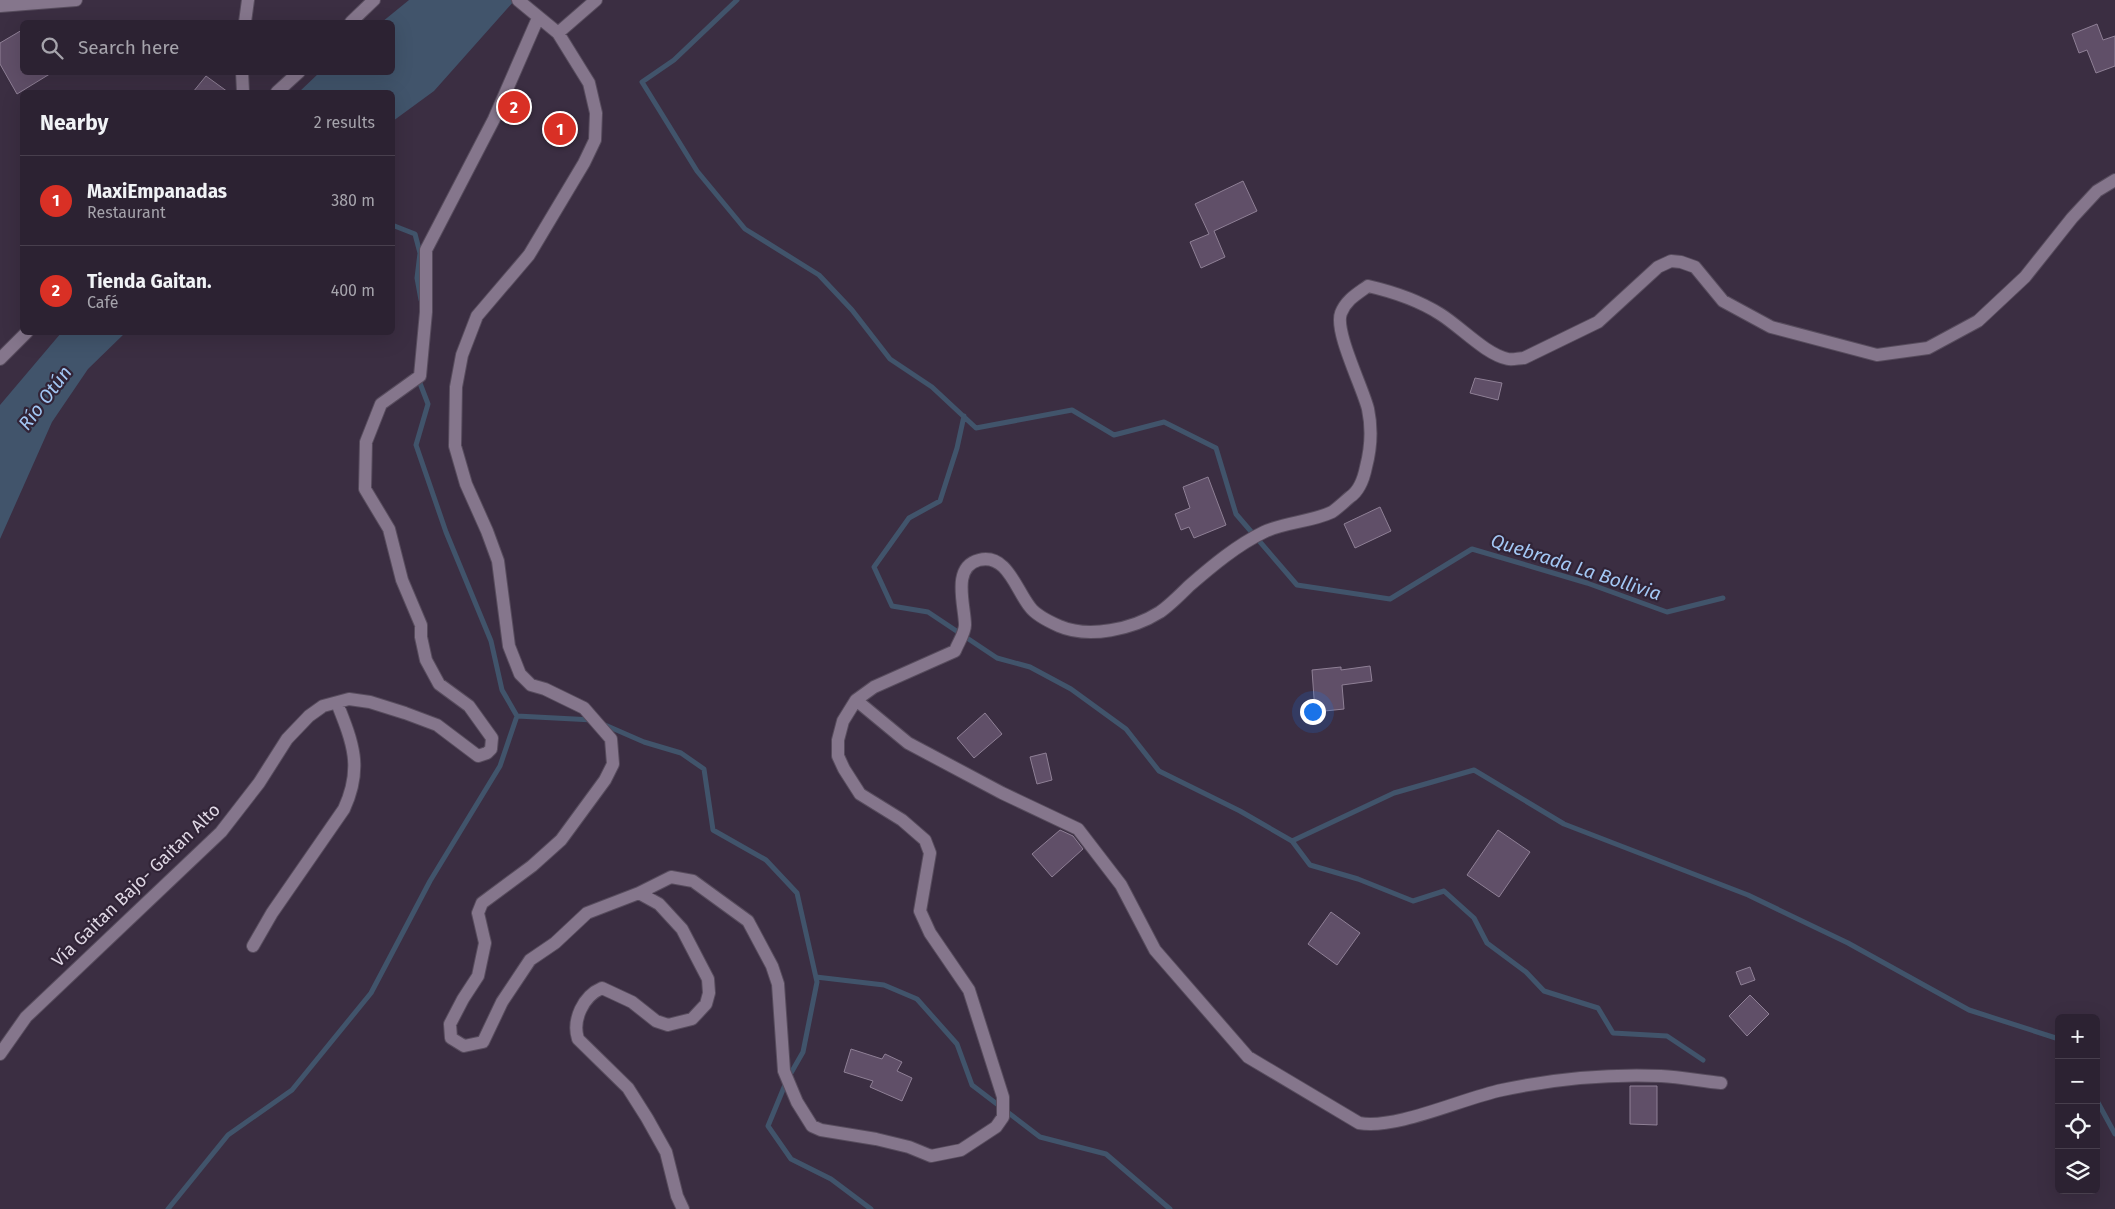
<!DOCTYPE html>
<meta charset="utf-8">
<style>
body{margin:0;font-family:"Fira Sans",sans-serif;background:#342a3a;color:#f1f3f6}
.controls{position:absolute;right:15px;bottom:15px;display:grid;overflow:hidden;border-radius:8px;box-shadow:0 5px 20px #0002}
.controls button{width:45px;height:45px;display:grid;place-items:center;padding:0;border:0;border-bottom:1px solid #483f4d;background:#2c2232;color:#f1f3f6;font:25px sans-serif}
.you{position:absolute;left:1312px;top:711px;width:18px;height:18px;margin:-12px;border:4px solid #fff;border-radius:50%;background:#1a73e8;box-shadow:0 0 0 8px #1a73e833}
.badge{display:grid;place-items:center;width:32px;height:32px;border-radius:50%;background:#d93025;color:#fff;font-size:16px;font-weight:700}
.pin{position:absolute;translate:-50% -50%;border:2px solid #fff;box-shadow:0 1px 5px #0006}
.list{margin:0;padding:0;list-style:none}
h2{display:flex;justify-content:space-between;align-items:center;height:65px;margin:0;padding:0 20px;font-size:21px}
h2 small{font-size:16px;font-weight:400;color:#a6a4ac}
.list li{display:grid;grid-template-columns:32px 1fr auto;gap:15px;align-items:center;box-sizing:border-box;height:90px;padding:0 20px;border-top:1px solid #483f4d}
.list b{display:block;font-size:19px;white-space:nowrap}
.list p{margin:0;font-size:16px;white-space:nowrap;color:#a6a4ac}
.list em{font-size:16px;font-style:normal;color:#a6a4ac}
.icon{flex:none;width:28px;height:28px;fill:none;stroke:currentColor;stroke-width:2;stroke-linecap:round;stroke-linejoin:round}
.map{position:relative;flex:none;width:2115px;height:1209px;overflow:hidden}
.search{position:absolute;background:#2c2232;box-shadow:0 5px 20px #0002;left:20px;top:20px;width:375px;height:55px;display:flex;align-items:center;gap:12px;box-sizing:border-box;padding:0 18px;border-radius:8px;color:#a6a4ac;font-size:19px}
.panel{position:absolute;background:#2c2232;box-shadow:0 5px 20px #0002;left:20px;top:90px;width:375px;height:245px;border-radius:8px}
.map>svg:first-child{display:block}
</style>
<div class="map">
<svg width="2115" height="1209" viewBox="0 0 2115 1209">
<rect width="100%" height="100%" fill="#3b2e42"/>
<path fill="#41546b" d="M 409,0 L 515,0 L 434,91 L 393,121 L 392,92 L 299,92 L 319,73 L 392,72 L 392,22 L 382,22 Z
M 61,333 L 125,333 L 88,369 L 52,422 L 0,539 L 0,405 Z"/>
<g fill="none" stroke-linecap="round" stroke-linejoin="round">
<path stroke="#41546b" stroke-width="5" d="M 737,0 L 674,60 L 642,82 L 697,171 L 745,229 L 819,275 L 852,310 L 890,359 L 932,387 L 976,428 L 1072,410 L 1114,435 L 1164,422 L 1216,448 L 1236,514 L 1297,585 L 1390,599 L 1472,549 L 1587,583 L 1667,612 L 1723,598
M 392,225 L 415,234 L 420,253 L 417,278 L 421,300
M 418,378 L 428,404 L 416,445 L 446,532 L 491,641 L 502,690 L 517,716 L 593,720
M 964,416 L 957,448 L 940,501 L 909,518 L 874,567 L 892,606 L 928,612 L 997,658 L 1030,667 L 1071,689 L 1126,729 L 1159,771 L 1240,811 L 1292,841 L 1394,793 L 1474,770 L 1564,824 L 1748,895 L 1848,943 L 1969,1010 L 2059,1039
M 605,725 L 644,742 L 681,753 L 704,769 L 713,830 L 766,860 L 797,893 L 817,982 L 803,1052 L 787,1080 L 768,1126 L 791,1159 L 831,1179 L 871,1209
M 1292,841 L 1310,865 L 1358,879 L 1413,901 L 1444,891 L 1474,918 L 1487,943 L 1526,972 L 1544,991 L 1598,1008 L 1613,1033 L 1667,1036 L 1703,1060
M 816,977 L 884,985 L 917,999 L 957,1044 L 972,1085 L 1040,1137 L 1106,1154 L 1170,1209
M 2096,1099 L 2115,1134
M 168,1209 L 228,1135 L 292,1090 L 371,993 L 430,881 L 500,766 L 517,716"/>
</g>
<path fill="#604f68" stroke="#8f8096" d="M 2097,24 L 2103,40 L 2115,36 L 2115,66 L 2096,73 L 2087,50 L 2079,53 L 2072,34 Z
M 22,30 L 22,72 L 53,72 L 17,94 L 0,64 L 0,43 Z
M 206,76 L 228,92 L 193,92 Z
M 514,93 L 531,99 L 521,122 L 504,117 Z
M 552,120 L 570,126 L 565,138 L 550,132 Z
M 1243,181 L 1257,211 L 1214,231 L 1225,257 L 1201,268 L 1190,242 L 1209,234 L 1195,204 Z
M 1475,378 L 1502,383 L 1498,400 L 1470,393 Z
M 1208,477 L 1226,525 L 1194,538 L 1189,527 L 1181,530 L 1175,514 L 1190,508 L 1183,487 Z
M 1380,507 L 1391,531 L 1355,548 L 1344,524 Z
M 1370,666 L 1372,681 L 1342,685 L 1344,709 L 1315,712 L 1312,670 L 1341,667 L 1341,670 Z
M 985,713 L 1002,734 L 974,758 L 957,738 Z
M 1046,753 L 1052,780 L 1037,784 L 1030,757 Z
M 1060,830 L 1073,836 L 1083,849 L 1052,877 L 1032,854 Z
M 1498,830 L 1530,852 L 1499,897 L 1467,875 Z
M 1331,912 L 1360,933 L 1337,965 L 1308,944 Z
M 1750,967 L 1755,980 L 1741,985 L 1736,972 Z
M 1750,995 L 1769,1014 L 1747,1036 L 1729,1016 Z
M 851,1049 L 882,1059 L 885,1054 L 902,1062 L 897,1071 L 912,1078 L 902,1101 L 870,1087 L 873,1081 L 844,1072 Z
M 1630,1086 L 1657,1086 L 1657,1125 L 1630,1124 Z"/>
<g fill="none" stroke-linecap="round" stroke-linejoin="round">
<defs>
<path id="minor" d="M 518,0 L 558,33 L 589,83 L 596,113 L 595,140 L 584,163 L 529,255 L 477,316 L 462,355 L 456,387 L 455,446 L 466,484 L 487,531 L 498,561 L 509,646 L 520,674 L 531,685 L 545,689 L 584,708 L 611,739 L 613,764 L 605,780 L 561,840 L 532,866 L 482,903 L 478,913 L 485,943 L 478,976 L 463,999 L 450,1024 L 451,1038 L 464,1046 L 483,1042 L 502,1002 L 530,960 L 555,943 L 587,913 L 639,893 L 671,877 L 693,881 L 748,921 L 772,966 L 778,984 L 784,1071 L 797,1102 L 812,1126 L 821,1130 L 876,1139 L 909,1147 L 931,1156 L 961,1150 L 996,1127 L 1003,1117 L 1003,1097 L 969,990 L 930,933 L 920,911 L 930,853 L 925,840 L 902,820 L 860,794 L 844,769 L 838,756 L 838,740 L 843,721 L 856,700 L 874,687 L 955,651 C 958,643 965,633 965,625 C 965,606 951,567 979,560 C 1007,553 1016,590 1030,607 C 1035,614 1050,622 1059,626 C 1089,639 1133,629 1160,612 C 1170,605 1180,595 1189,586 C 1212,566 1237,545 1264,532 C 1285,522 1311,522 1332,512 C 1338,508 1344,502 1350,497 C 1359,491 1364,477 1366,467 C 1371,448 1372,428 1368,409 C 1363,388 1334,331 1341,313 C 1346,300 1357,294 1368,286 C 1394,292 1418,300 1440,314 C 1461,327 1485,354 1508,359 C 1513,360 1519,358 1524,358 L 1598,322 L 1658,267 L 1671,261 L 1681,262 L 1695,267 L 1723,301 L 1771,327 L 1877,355 L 1928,348 L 1978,321 L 2025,277 L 2072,218 L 2097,191 L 2115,180
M 0,6 L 76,0
M 245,22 L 248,0
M 351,22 L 374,0
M 558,33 L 596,0
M 242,72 L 243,92
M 277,92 L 299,72
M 0,359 L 27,332
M 856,700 L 908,743 L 1002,793 L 1078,829 L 1121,885 L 1155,950 L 1248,1057 L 1359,1123 C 1396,1130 1463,1098 1502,1090 C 1553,1079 1610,1074 1661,1076 C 1681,1077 1701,1081 1721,1083
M 639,893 L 659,904 L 682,929 L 708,979 L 709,993 L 706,1004 L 692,1019 L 668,1025 L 656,1021 L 632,1002 L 602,988 C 583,996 572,1020 578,1039 L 628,1088 L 647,1118 L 666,1152 L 677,1196 L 683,1209
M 253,946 L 272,913 L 344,809 C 363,768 353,743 337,703
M 0,1054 L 26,1017 L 221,832 L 259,783 L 287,739 L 309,716 L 323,706 L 349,699 L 370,702 L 405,713 L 437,725 L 478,756 L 487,753 L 491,749 L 492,738 L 469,706 L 439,684 L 426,660 L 421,637 L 421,625 L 402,580 L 389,529 L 365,489 L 366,442 L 381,404 L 420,376 L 426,312 L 426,250 L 494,119 L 538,18"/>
</defs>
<use href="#minor" stroke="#574c5d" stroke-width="14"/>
<use href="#minor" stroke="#85768c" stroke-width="12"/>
</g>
<g text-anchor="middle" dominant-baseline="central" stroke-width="4.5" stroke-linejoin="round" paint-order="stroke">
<g font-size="18" fill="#dfd7e4" stroke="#312437">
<text transform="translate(136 885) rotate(-44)">Vía Gaitan Bajo- Gaitan Alto</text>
</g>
<g font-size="19" font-style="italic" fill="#a3c7f4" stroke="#312437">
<text transform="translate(45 398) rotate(-53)">Río Otún</text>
<text transform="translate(1576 567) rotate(18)">Quebrada La Bollivia</text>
</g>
</g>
</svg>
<div class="controls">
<button>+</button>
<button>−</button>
<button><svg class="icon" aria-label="locate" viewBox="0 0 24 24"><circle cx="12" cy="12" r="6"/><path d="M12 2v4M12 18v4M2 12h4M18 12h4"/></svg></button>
<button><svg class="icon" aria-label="layers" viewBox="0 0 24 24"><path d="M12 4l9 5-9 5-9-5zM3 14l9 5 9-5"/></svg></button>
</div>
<div class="you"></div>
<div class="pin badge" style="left:560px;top:129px">1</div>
<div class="pin badge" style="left:514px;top:107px">2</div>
<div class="search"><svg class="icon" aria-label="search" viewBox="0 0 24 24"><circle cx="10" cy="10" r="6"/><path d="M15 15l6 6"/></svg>Search here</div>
<section class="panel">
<h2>Nearby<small>2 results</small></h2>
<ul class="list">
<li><span class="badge">1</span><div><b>MaxiEmpanadas</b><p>Restaurant</p></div><em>380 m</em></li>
<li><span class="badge">2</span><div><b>Tienda Gaitan.</b><p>Café</p></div><em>400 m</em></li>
</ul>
</section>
</div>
